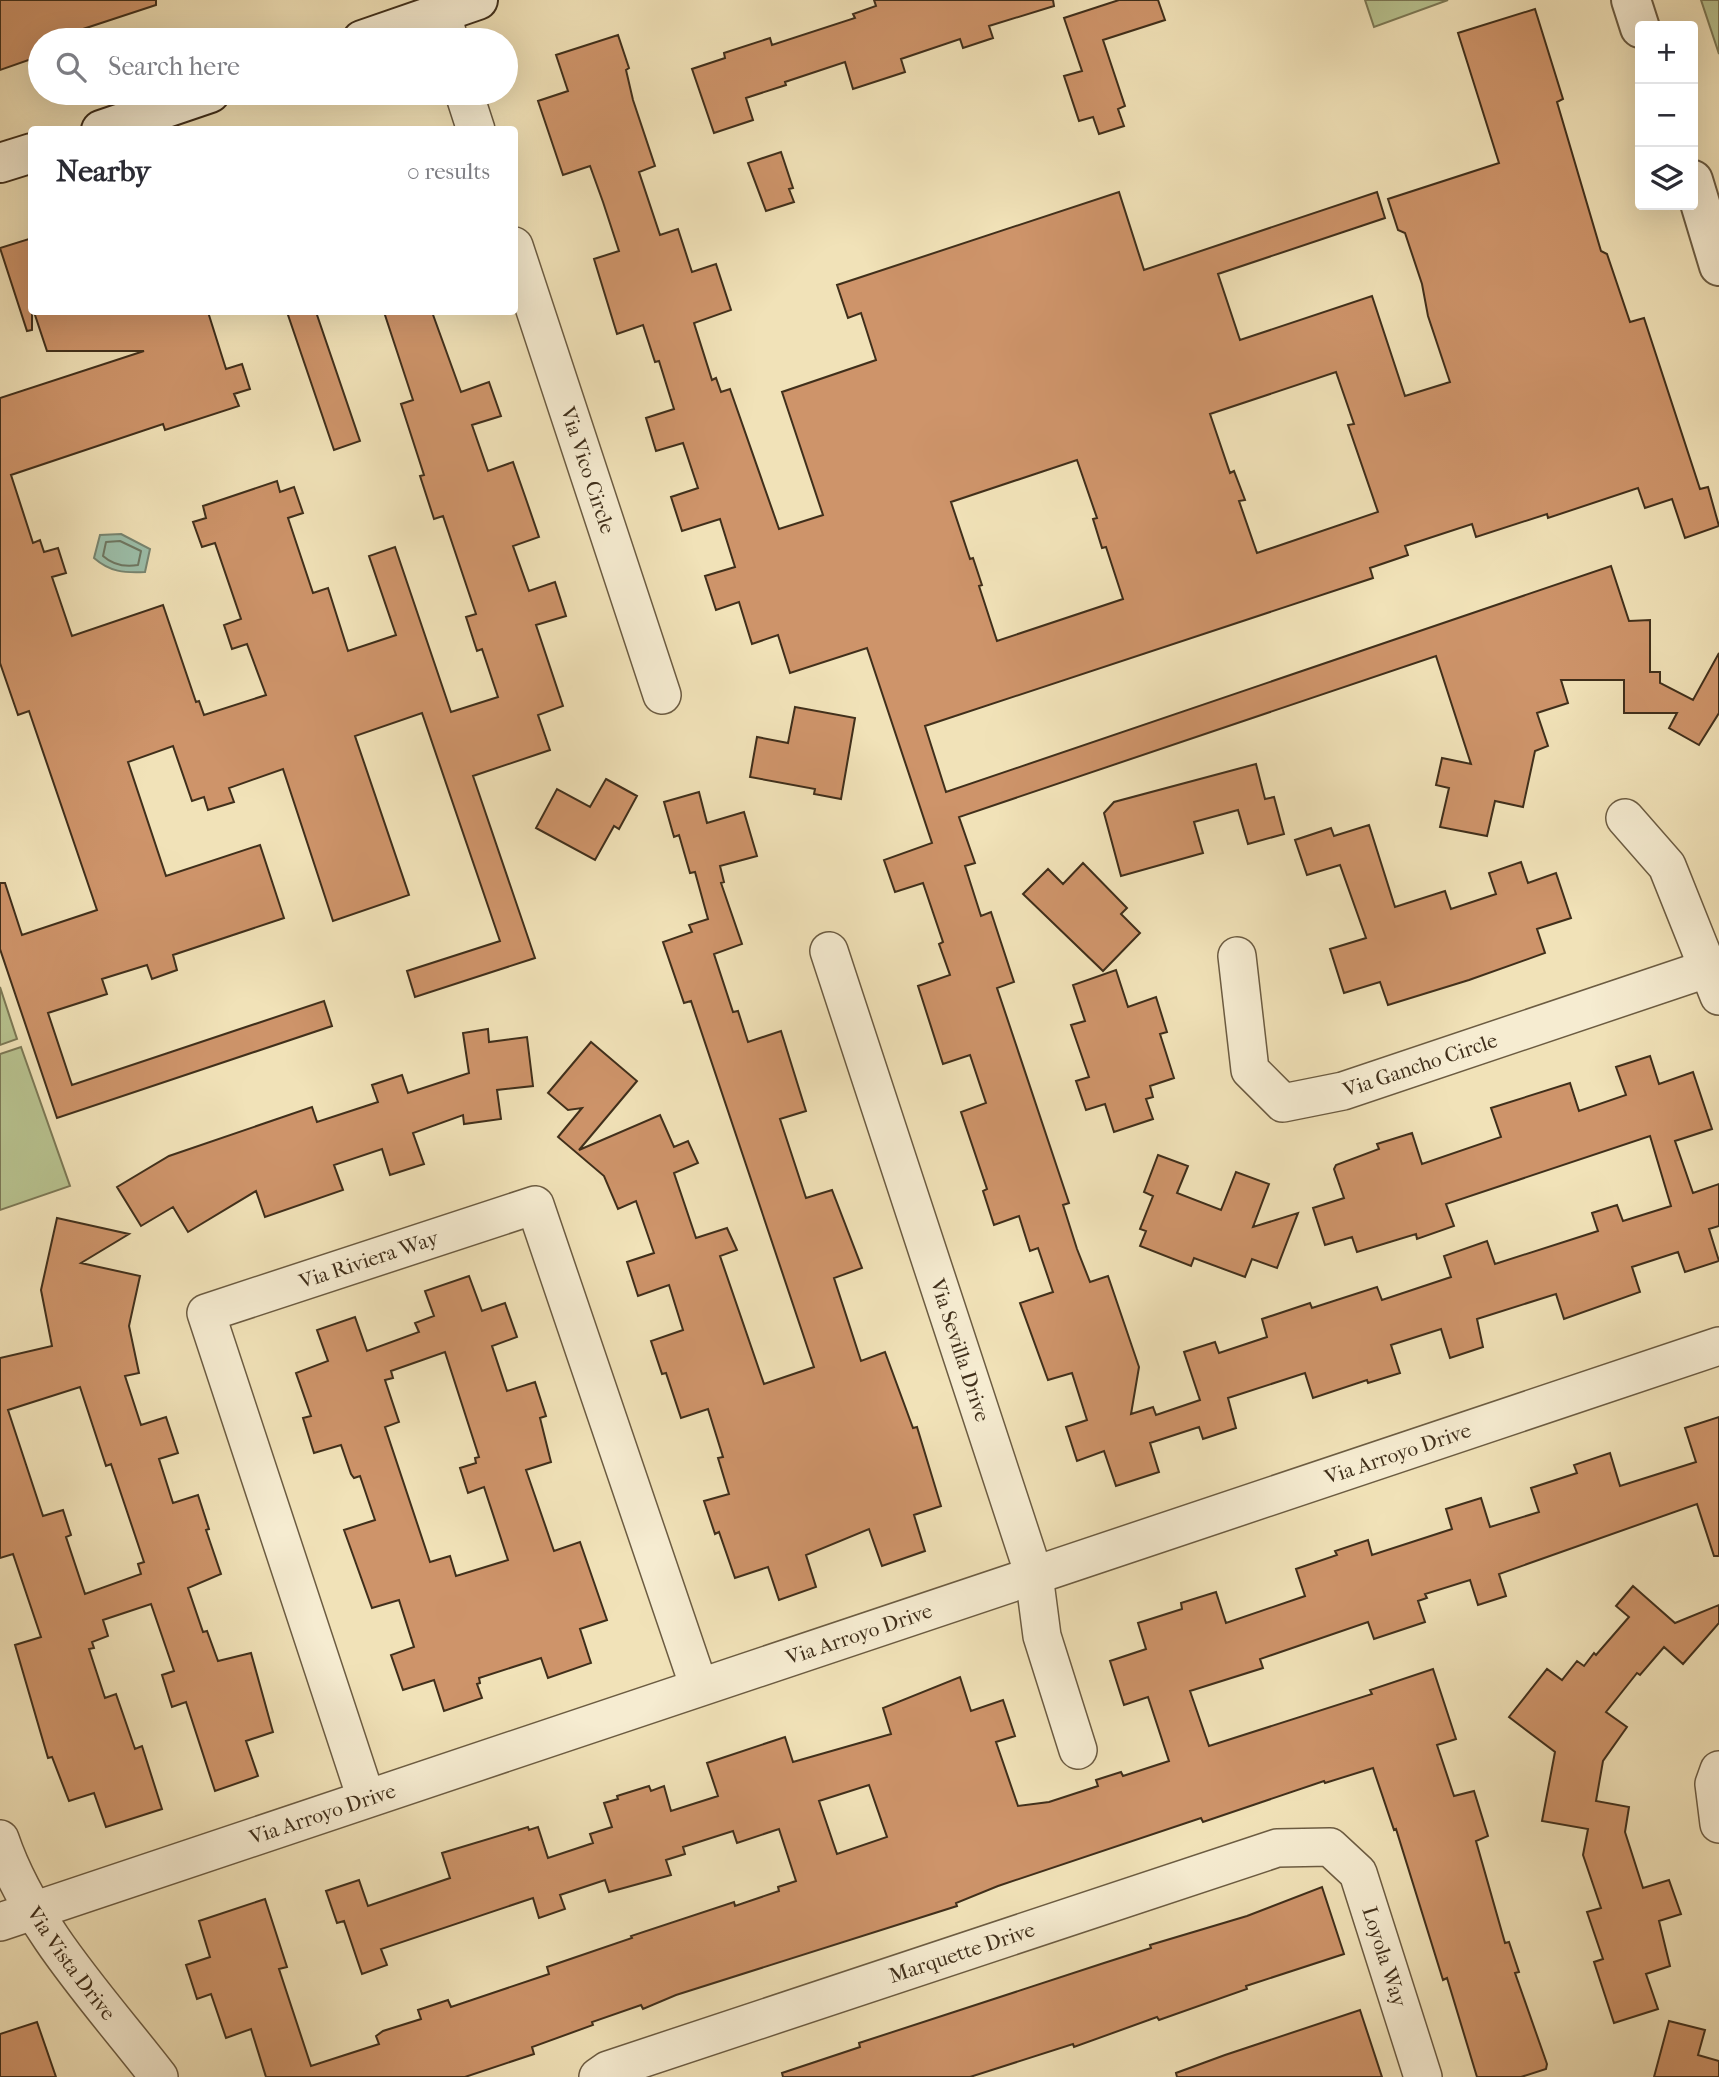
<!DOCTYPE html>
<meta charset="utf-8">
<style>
body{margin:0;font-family:"IM FELL French Canon",serif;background:#f7f7f7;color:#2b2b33}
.controls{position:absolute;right:21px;top:21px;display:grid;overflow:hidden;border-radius:7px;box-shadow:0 7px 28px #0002}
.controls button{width:63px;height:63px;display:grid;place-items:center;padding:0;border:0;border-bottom:2px solid #e1e1e2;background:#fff;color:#2b2b33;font:35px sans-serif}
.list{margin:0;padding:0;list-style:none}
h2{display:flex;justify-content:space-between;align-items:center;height:91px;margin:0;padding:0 28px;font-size:30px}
h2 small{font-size:23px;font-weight:400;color:#7c7c81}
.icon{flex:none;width:38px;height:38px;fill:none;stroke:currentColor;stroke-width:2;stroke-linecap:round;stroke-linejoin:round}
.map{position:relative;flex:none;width:1719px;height:2077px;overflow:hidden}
.search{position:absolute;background:#fff;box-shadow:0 7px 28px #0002;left:28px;top:28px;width:490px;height:77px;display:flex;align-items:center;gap:18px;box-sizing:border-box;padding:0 24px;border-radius:38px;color:#7c7c81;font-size:26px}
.panel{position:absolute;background:#fff;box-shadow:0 7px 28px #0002;left:28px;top:126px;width:490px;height:189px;border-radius:7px}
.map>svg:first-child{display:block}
</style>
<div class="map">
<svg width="1719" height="2077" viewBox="0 0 1719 2077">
<rect width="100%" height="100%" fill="#f1e2b8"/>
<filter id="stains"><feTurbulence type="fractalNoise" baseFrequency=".00286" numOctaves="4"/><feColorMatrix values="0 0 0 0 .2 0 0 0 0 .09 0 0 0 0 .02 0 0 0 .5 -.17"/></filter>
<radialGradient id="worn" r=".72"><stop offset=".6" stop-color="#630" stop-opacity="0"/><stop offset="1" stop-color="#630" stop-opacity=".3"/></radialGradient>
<path fill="#b8c390" stroke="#7c7956" stroke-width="2" d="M 1365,0 L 1448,0 L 1374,27 Z
M 1701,0 L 1719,0 L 1719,54 Z
M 0,987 L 17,1039 L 0,1045 Z
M 21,1047 L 70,1186 L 0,1210 L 0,1054 Z"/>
<path fill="#9cbfaa" stroke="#778571" stroke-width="2" d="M 121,534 L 150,549 L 145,572 C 124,573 110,572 94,558 L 100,535 Z"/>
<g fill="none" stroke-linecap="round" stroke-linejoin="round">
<path stroke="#6e7762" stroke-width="2" d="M 120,541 L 141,551 L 138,565 C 126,567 113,565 103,556 L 106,542 Z"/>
</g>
<path fill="#ce946a" stroke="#402f1b" stroke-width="2" fill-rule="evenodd" d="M 0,0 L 156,0 L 156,5 L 80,30 L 81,34 L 64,40 L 40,40 L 40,56 L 0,70 Z
M 874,0 L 1053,0 L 1054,6 L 989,26 L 993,38 L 963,48 L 960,39 L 901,59 L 905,72 L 853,89 L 845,62 L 785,82 L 786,85 L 746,98 L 753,120 L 714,133 L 692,69 L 725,58 L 724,53 L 770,38 L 772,45 L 855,18 L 853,14 L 876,6 Z
M 1119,0 L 1158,0 L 1165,20 L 1103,40 L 1125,106 L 1118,109 L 1124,126 L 1099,134 L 1093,117 L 1079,121 L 1064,76 L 1082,71 L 1064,18 Z
M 1535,9 L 1563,99 L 1557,102 L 1601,251 L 1607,254 L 1630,322 L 1644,318 L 1700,489 L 1708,487 L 1719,526 L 1685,538 L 1672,499 L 1645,508 L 1638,488 L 1548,518 L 1547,514 L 1476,537 L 1472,524 L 1405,546 L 1408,555 L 1370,568 L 1373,578 L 925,726 L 946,792 L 1611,566 L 1629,621 L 1650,620 L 1650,672 L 1660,672 L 1660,683 L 1693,700 L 1719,653 L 1719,713 L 1699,745 L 1669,728 L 1677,713 L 1624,713 L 1624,680 L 1561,680 L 1568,703 L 1537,713 L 1548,746 L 1535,751 L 1523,807 L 1495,801 L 1487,836 L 1440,827 L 1449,788 L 1436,785 L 1442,758 L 1471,764 L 1436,656 L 959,817 L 975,863 L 965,866 L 981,916 L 991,912 L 1014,982 L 997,988 L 1069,1203 L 1063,1205 L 1077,1249 L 1090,1282 L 1108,1276 L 1139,1367 L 1131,1414 L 1153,1407 L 1156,1415 L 1200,1400 L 1184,1352 L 1215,1342 L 1219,1353 L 1267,1337 L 1262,1319 L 1310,1303 L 1312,1308 L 1377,1287 L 1382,1300 L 1451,1277 L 1444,1256 L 1487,1241 L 1495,1264 L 1598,1231 L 1592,1213 L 1617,1205 L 1623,1221 L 1671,1206 L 1650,1136 L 1446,1204 L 1454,1226 L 1417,1239 L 1416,1234 L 1357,1252 L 1352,1237 L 1325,1245 L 1313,1208 L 1344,1198 L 1334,1169 L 1336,1165 L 1379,1149 L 1377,1144 L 1412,1133 L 1422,1164 L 1501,1137 L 1491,1108 L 1570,1083 L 1579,1111 L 1626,1095 L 1616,1067 L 1650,1056 L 1659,1084 L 1693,1072 L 1712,1129 L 1675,1141 L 1693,1193 L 1719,1184 L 1719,1226 L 1709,1229 L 1719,1261 L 1685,1272 L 1678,1252 L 1632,1267 L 1640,1292 L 1564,1319 L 1556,1294 L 1477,1319 L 1483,1347 L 1450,1358 L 1441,1329 L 1391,1345 L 1400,1373 L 1368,1383 L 1367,1380 L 1313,1398 L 1305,1373 L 1228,1398 L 1236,1428 L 1203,1439 L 1199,1427 L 1150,1443 L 1159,1472 L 1116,1486 L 1104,1451 L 1077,1461 L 1066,1427 L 1087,1420 L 1072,1373 L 1048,1380 L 1020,1303 L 1053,1292 L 1038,1248 L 1030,1251 L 1019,1216 L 994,1225 L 983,1191 L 987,1189 L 961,1112 L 986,1103 L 970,1055 L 943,1064 L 918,986 L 950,975 L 939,944 L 943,942 L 923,883 L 895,892 L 884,860 L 932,843 L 867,648 L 790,673 L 778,635 L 752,644 L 739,602 L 716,610 L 705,576 L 735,567 L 720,519 L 682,531 L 671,497 L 698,488 L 683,443 L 656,451 L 646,418 L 674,409 L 659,361 L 655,362 L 643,325 L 617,334 L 594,259 L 619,251 L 603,202 L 590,166 L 563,175 L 538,101 L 568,91 L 556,55 L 618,35 L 629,68 L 626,70 L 633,100 L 655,166 L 639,172 L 660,235 L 678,229 L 692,272 L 716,264 L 731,310 L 694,323 L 712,380 L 716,378 L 721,392 L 730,389 L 779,529 L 823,515 L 782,392 L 876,360 L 861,313 L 848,318 L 837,285 L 1119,192 L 1144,270 L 1377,192 L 1385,218 L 1218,274 L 1240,340 L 1372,296 L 1405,396 L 1450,382 L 1428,316 L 1422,284 L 1405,233 L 1398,230 L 1388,199 L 1499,163 L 1458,33 ZM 1336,372 L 1354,424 L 1348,425 L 1378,512 L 1257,553 L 1239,501 L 1245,500 L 1234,471 L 1230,473 L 1210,414 ZM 1077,460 L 1097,518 L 1093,519 L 1102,548 L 1106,547 L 1123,599 L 997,641 L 979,586 L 982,585 L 973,558 L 970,559 L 951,502 Z
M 781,152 L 793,188 L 789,189 L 794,202 L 766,211 L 748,163 Z
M 32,238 L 32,330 L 27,331 L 0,248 Z
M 34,312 L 208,312 L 226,369 L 242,364 L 250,389 L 234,394 L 239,406 L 165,430 L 163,424 L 11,475 L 33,543 L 40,540 L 44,552 L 58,548 L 66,573 L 52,577 L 72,636 L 163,605 L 196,702 L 199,701 L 204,715 L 266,695 L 247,644 L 232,649 L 224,625 L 241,619 L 215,543 L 202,547 L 193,522 L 206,518 L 203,506 L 277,481 L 280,492 L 294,487 L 303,513 L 288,518 L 313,593 L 328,588 L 348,651 L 396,635 L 369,556 L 395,547 L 451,712 L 498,697 L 482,649 L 477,651 L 466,617 L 476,614 L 443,516 L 434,519 L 420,476 L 424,475 L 401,404 L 413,400 L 384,312 L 432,312 L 461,392 L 489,382 L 501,416 L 472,425 L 488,471 L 513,462 L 527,502 L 539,537 L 513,546 L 529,591 L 555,582 L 566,616 L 536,625 L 563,706 L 538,715 L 550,750 L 473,776 L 535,958 L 415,997 L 407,971 L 500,941 L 422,713 L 355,736 L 409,895 L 333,921 L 283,769 L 229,788 L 234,802 L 208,810 L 204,797 L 192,801 L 173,746 L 128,762 L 166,876 L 260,845 L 284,918 L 173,955 L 177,970 L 152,979 L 147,965 L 102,979 L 107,994 L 48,1013 L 72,1085 L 324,1001 L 332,1026 L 57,1118 L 0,949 L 0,883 L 5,883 L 22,935 L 97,910 L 29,711 L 18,715 L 0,663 L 0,398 L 144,351 L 47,351 Z
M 287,312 L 316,312 L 360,441 L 334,450 Z
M 795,707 L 855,718 L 841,799 L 814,794 L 815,789 L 750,777 L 757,737 L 788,743 Z
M 1256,764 L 1265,799 L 1274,797 L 1284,834 L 1248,844 L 1238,810 L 1194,822 L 1203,853 L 1121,876 L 1104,813 L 1114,802 Z
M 606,779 L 637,796 L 619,829 L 614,826 L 595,860 L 536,828 L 557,789 L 590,807 Z
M 699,792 L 707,823 L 744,812 L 757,856 L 720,866 L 724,882 L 721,883 L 742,944 L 714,954 L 733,1012 L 738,1011 L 748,1042 L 781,1031 L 806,1111 L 780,1119 L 806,1198 L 832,1190 L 862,1268 L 834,1278 L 861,1361 L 885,1352 L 913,1428 L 917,1427 L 941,1506 L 914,1515 L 925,1551 L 882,1566 L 869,1529 L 806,1555 L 816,1587 L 779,1600 L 768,1567 L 735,1578 L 719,1532 L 715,1534 L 704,1501 L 729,1494 L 718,1458 L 723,1457 L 708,1409 L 681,1418 L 666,1373 L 662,1374 L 651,1341 L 683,1330 L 669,1285 L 638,1296 L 627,1262 L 654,1253 L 636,1201 L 618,1209 L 604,1176 L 558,1137 L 582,1108 L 568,1110 L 548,1093 L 591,1042 L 637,1081 L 579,1150 L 660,1115 L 674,1147 L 688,1141 L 698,1163 L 674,1173 L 696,1238 L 727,1228 L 737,1250 L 720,1256 L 764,1384 L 814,1367 L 691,1001 L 684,1003 L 663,942 L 692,932 L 689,925 L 708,919 L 695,872 L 690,873 L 679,835 L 674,837 L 664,802 Z
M 1369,825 L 1395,907 L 1445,891 L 1451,909 L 1496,894 L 1489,873 L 1521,862 L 1528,883 L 1556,873 L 1571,918 L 1537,929 L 1545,953 L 1469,980 L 1388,1005 L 1380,982 L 1344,993 L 1330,949 L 1366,938 L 1340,865 L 1307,875 L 1295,840 L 1331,828 L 1334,836 Z
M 1083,863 L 1127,908 L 1121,914 L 1140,933 L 1103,971 L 1023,894 L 1048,869 L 1063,884 Z
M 1116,970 L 1128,1007 L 1156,997 L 1167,1032 L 1160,1034 L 1174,1078 L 1150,1086 L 1153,1097 L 1146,1099 L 1153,1119 L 1114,1132 L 1105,1104 L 1086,1110 L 1076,1081 L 1089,1077 L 1071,1025 L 1085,1021 L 1073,985 Z
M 488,1029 L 489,1042 L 527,1037 L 533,1086 L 497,1090 L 501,1119 L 464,1124 L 463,1115 L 413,1133 L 424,1164 L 390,1175 L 382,1149 L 334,1165 L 343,1190 L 265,1217 L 256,1191 L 188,1232 L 173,1207 L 141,1226 L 117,1187 L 169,1156 L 312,1107 L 317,1122 L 378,1102 L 372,1085 L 402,1075 L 408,1093 L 469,1073 L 463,1033 Z
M 1158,1155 L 1188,1166 L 1177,1193 L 1221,1210 L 1236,1172 L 1269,1184 L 1253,1227 L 1298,1213 L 1277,1268 L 1252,1259 L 1245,1277 L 1194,1258 L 1191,1266 L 1140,1246 L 1146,1231 L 1140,1229 L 1153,1196 L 1144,1192 Z
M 57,1218 L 129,1234 L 81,1263 L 140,1276 L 129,1326 L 139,1373 L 125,1376 L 141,1425 L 166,1417 L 178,1453 L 159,1459 L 173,1503 L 198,1495 L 209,1529 L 206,1530 L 221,1574 L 188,1588 L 203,1632 L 207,1631 L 218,1661 L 251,1653 L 273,1732 L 246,1741 L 258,1776 L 215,1791 L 186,1702 L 172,1707 L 162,1675 L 174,1671 L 151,1604 L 103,1620 L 108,1636 L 92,1642 L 94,1648 L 89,1649 L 105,1698 L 116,1694 L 135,1749 L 142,1746 L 162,1809 L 106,1827 L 94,1793 L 69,1801 L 52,1757 L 48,1758 L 15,1645 L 41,1637 L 13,1554 L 0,1558 L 0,1358 L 52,1346 L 41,1290 ZM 80,1387 L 106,1466 L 111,1464 L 144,1562 L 138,1564 L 141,1574 L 85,1594 L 66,1537 L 71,1535 L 63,1510 L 43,1516 L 8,1410 Z
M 469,1276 L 482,1311 L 505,1303 L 517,1337 L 492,1346 L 507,1391 L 535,1382 L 546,1416 L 540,1418 L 551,1462 L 526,1470 L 554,1551 L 580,1542 L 607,1620 L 580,1629 L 591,1663 L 548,1678 L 541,1658 L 479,1678 L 480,1683 L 477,1684 L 482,1698 L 444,1711 L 434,1680 L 403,1690 L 391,1655 L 414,1647 L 399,1600 L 372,1608 L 344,1530 L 375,1520 L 360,1476 L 354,1478 L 351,1474 L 341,1445 L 314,1453 L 303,1418 L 311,1416 L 296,1373 L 328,1361 L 317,1330 L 355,1317 L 367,1351 L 419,1332 L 415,1323 L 434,1316 L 425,1291 ZM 445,1352 L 479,1457 L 475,1458 L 476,1463 L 460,1468 L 468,1493 L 484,1487 L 508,1560 L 456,1576 L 450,1556 L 430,1562 L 385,1427 L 399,1422 L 385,1380 L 393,1378 L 391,1371 Z
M 1719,1417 L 1719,1556 L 1714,1556 L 1697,1504 L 1499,1574 L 1506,1596 L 1478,1605 L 1470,1580 L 1425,1594 L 1427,1598 L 1418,1601 L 1425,1622 L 1374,1639 L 1368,1622 L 1260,1659 L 1263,1668 L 1190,1691 L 1209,1746 L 1372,1694 L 1370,1690 L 1433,1669 L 1456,1739 L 1437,1745 L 1454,1796 L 1474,1791 L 1488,1836 L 1476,1841 L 1505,1943 L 1509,1942 L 1519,1972 L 1515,1973 L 1547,2064 L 1546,2069 L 1521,2077 L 1477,2077 L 1447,1978 L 1443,1980 L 1396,1829 L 1394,1830 L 1373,1768 L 1325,1783 L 1324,1781 L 1203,1822 L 1201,1818 L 998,1886 L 956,1903 L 957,1906 L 676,1995 L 643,2009 L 641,2005 L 592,2022 L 593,2025 L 532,2047 L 534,2054 L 465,2077 L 266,2077 L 251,2029 L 226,2038 L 211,1994 L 197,1999 L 186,1965 L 210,1957 L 199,1921 L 265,1899 L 287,1967 L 279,1969 L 311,2066 L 379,2044 L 376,2036 L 383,2031 L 421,2019 L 418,2010 L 448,2000 L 451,2007 L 549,1974 L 547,1967 L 632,1938 L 631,1936 L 734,1902 L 735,1906 L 779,1891 L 778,1887 L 796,1881 L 779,1829 L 737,1843 L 733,1831 L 683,1847 L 685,1854 L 666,1860 L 671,1875 L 609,1892 L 605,1880 L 560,1895 L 565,1909 L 539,1918 L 533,1898 L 381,1949 L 387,1965 L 362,1974 L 344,1921 L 337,1923 L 326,1891 L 359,1880 L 368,1906 L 450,1878 L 442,1853 L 528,1827 L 529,1830 L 538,1827 L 548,1858 L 593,1843 L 590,1834 L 612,1827 L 604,1803 L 618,1799 L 617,1796 L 649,1786 L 651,1791 L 664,1786 L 671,1811 L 718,1796 L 707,1763 L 785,1737 L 793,1762 L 891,1734 L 883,1708 L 960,1677 L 971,1711 L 1003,1700 L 1015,1736 L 996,1742 L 1018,1806 L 1049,1802 L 1098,1786 L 1096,1780 L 1121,1772 L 1123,1776 L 1169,1761 L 1148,1697 L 1124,1705 L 1110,1661 L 1146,1649 L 1138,1623 L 1182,1609 L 1181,1603 L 1216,1592 L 1226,1623 L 1305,1596 L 1296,1569 L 1337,1555 L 1335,1551 L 1368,1540 L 1372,1555 L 1452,1529 L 1446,1509 L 1481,1498 L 1490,1527 L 1539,1512 L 1531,1488 L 1577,1473 L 1574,1465 L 1610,1453 L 1620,1486 L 1696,1462 L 1685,1428 ZM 869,1785 L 887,1837 L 837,1854 L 819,1801 Z
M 1633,1586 L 1675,1623 L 1719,1605 L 1719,1623 L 1683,1664 L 1664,1647 L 1640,1675 L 1637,1673 L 1606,1712 L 1627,1727 L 1603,1761 L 1596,1801 L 1629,1807 L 1625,1832 L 1643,1888 L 1669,1880 L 1681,1914 L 1659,1921 L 1670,1966 L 1646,1974 L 1658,2009 L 1614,2023 L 1594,1962 L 1603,1959 L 1587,1912 L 1601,1908 L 1583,1855 L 1588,1829 L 1542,1821 L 1555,1752 L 1509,1717 L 1547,1669 L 1562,1680 L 1577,1661 L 1584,1666 L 1594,1653 L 1596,1655 L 1629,1617 L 1616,1606 Z
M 1322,1887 L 1344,1954 L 1246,1986 L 1247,1989 L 1159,2020 L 1157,2017 L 1074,2047 L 1073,2044 L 970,2077 L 783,2077 L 782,2073 L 860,2047 L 859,2043 L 1104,1963 L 1151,1948 L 1150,1945 L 1247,1916 Z
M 1360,2010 L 1382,2077 L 1177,2077 L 1176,2073 L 1225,2055 Z
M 1669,2021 L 1705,2030 L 1698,2055 L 1719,2061 L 1719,2077 L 1654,2077 Z
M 37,2022 L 56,2077 L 0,2077 L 0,2034 Z"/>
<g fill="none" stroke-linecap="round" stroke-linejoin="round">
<defs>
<g id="minor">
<path d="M 442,12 L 449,40"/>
<path d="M 464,93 L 476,130"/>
<path id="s1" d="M 514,246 L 662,695"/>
<path d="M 1625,818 L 1667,866 L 1719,996"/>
<path id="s2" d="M 829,951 L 1034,1575 L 1042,1636 L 1078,1750"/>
<path id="s3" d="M 1237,956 L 1250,1070 L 1283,1103 L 1343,1091 L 1709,968"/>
<path d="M 1719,1770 L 1714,1784 L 1719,1824"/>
<path id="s4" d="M 366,1798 L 206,1313 L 535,1205 L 699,1687"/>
<path id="s5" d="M 0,1839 C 30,1928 102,2003 159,2077"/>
<path id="s6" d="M 0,1922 L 1719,1346"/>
<path id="s7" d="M 598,2077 L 608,2070 L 1277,1848 L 1330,1847 L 1358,1873 L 1423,2077"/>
</g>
<path id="tertiary" d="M 1631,0 L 1640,28
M 1693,180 L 1719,266"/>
<path id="secondary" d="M 362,40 L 478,0
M 101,130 L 210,93
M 0,163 L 32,153"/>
</defs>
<use href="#minor" stroke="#6c5c42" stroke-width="40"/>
<use href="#tertiary" stroke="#6c5c42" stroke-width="42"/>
<use href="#secondary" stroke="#402f1b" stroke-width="42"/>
<use href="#minor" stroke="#f6ecd1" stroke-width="37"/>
<use href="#tertiary" stroke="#f6ecd1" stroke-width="38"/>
<use href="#secondary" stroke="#f6ecd1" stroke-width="38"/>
</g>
<g text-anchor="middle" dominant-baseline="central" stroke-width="5" stroke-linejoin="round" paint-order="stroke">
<g font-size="21" fill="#402f1b" stroke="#f6ecd1">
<text stroke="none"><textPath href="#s1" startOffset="236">Via Vico Circle</textPath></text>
<text stroke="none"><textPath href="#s3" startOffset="304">Via Gancho Circle</textPath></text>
<text stroke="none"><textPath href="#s4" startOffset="682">Via Riviera Way</textPath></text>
<text stroke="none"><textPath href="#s2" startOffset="420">Via Sevilla Drive</textPath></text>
<text stroke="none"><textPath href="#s6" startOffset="1474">Via Arroyo Drive</textPath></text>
<text stroke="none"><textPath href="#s6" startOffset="906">Via Arroyo Drive</textPath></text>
<text stroke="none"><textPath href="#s6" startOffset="340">Via Arroyo Drive</textPath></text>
<text stroke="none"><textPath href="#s7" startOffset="385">Marquette Drive</textPath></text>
<text stroke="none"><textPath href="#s7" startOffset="896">Loyola Way</textPath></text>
<text stroke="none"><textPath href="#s5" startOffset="144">Via Vista Drive</textPath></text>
</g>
</g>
<rect width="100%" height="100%" filter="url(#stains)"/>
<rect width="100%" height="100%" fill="url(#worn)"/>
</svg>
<div class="controls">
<button>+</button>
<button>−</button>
<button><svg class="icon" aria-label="layers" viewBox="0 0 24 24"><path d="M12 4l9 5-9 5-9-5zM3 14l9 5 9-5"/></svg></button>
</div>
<div class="search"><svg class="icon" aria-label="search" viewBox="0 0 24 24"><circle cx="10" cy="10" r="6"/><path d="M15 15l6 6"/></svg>Search here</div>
<section class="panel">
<h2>Nearby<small>0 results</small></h2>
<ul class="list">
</ul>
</section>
</div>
